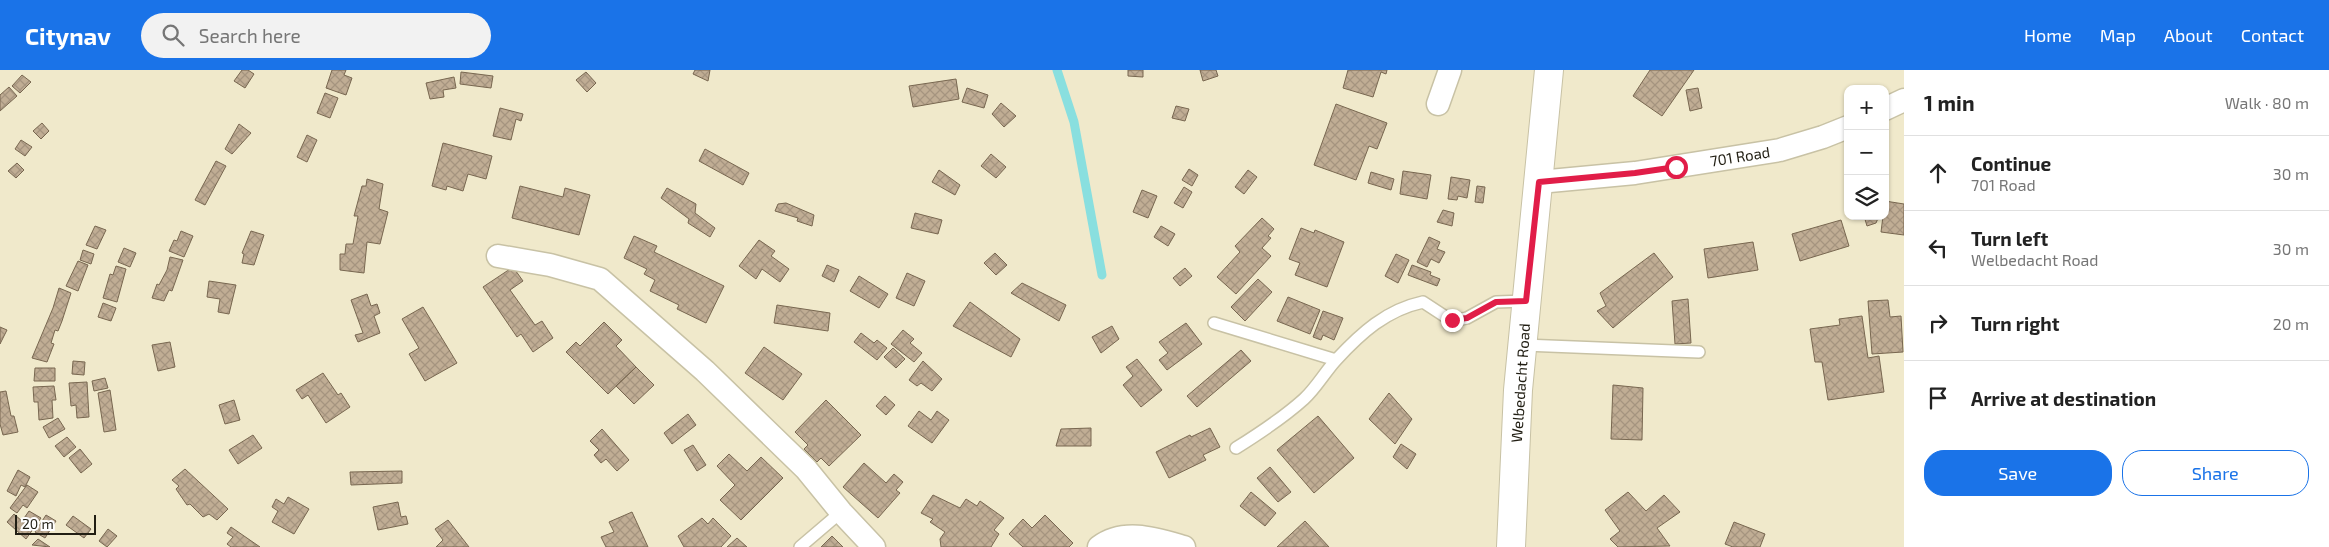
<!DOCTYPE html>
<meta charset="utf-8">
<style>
body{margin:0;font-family:"Exo 2",sans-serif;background:#f2f2f2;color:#222}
.controls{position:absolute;right:15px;top:15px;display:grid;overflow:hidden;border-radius:10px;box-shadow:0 1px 4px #0004}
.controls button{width:45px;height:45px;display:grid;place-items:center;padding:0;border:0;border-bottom:1px solid #e0e0e0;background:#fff;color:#222;font:25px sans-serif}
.scale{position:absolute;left:15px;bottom:12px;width:81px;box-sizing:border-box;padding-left:5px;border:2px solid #211e13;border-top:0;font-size:14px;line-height:18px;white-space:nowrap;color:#211e13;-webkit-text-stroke:4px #fff;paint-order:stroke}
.stop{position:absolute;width:15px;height:15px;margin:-11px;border:4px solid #e11d48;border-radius:50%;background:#fff}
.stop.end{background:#e11d48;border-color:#fff;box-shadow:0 1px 5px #0008}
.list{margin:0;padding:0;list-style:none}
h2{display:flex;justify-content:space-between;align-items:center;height:65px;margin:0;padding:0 20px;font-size:21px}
h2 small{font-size:16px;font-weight:400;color:#767676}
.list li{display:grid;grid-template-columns:32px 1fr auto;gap:15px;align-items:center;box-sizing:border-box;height:75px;padding:0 20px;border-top:1px solid #e0e0e0}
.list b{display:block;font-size:19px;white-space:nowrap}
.list p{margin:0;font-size:16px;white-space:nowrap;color:#767676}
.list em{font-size:16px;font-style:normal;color:#767676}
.actions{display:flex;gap:10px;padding:15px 20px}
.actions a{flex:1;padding:11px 0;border:1px solid #1a73e8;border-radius:20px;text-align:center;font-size:18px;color:#1a73e8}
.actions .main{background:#1a73e8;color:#fff}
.icon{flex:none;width:28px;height:28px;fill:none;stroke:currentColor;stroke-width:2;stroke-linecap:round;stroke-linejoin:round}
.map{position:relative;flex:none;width:1904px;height:477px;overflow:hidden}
header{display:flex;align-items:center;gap:30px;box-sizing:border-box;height:70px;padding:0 25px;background:#1a73e8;color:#fff}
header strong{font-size:24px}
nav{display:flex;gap:28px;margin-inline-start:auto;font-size:18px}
.search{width:350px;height:45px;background:#f2f2f2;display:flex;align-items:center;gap:12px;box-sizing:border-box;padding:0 18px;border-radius:28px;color:#767676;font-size:19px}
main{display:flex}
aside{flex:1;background:#fff}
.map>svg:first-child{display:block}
</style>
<header>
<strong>Citynav</strong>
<div class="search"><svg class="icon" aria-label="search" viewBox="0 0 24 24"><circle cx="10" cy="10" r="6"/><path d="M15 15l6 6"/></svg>Search here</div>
<nav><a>Home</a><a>Map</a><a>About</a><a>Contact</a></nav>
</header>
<main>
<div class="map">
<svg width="1904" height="477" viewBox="0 0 1904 477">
<defs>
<pattern id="building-cross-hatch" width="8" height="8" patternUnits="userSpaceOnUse" patternTransform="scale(1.25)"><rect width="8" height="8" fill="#c0ad94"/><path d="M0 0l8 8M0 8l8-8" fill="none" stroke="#a5947f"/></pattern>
</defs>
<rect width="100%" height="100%" fill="#f0e9cb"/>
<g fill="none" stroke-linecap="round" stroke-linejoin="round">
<path stroke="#89dfdf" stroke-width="9" d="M 1057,0 L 1074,52 L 1102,205"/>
</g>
<path fill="url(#building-cross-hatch)" stroke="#786750" d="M 242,0 L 248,0 L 254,4 L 245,18 L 234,11 Z
M 332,0 L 346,0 L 344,5 L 352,8 L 346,25 L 326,18 Z
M 695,0 L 710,0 L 708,11 L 693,4 Z
M 1128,0 L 1143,0 L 1143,7 L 1128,6 Z
M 1200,0 L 1216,0 L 1218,6 L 1203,11 Z
M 1348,0 L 1387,0 L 1386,4 L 1381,2 L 1373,27 L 1343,18 Z
M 1650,0 L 1694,0 L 1662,46 L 1633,26 Z
M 461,2 L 493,6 L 491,18 L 460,14 Z
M 586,2 L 596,13 L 587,22 L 576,10 Z
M 22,5 L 31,12 L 20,23 L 12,16 Z
M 454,7 L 456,18 L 443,20 L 444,27 L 430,29 L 426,13 Z
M 956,9 L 959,29 L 913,37 L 909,16 Z
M 9,17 L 17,26 L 0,41 L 0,25 Z
M 967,18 L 988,25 L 984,38 L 962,32 Z
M 1698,18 L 1702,38 L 1690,41 L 1686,20 Z
M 325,23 L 338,28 L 330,48 L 317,43 Z
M 1001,33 L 1016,46 L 1004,57 L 992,44 Z
M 1336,34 L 1387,53 L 1377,79 L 1369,76 L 1356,110 L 1314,95 Z
M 1176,36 L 1189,39 L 1185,51 L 1172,48 Z
M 500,38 L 523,44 L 521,51 L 516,49 L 511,70 L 493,66 Z
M 42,53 L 49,61 L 41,69 L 33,61 Z
M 239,54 L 251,63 L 232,84 L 225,79 Z
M 307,65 L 317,70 L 307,92 L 297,87 Z
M 21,70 L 32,77 L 25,86 L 15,79 Z
M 443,73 L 492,86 L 486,109 L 468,104 L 463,121 L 447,116 L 446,120 L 432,116 Z
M 705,79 L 749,103 L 743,115 L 699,91 Z
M 991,84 L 1006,97 L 996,108 L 981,96 Z
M 216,91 L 226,96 L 205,135 L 195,130 Z
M 17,93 L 24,100 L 16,108 L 8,101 Z
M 1189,99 L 1198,105 L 1192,116 L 1182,110 Z
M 939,100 L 960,115 L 955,125 L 932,112 Z
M 1248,100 L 1257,107 L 1244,124 L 1235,117 Z
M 1403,101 L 1431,105 L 1427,129 L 1400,124 Z
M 1371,102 L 1394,109 L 1391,120 L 1368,113 Z
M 1451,107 L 1470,110 L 1467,128 L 1458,126 L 1457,130 L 1448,129 Z
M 367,109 L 383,114 L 379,139 L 388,142 L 380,174 L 367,172 L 364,203 L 340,200 L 340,184 L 345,184 L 346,174 L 353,174 L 358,146 L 354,146 L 362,116 L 366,116 Z
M 520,116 L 563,127 L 565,118 L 590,125 L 579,165 L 512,148 Z
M 1477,116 L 1485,117 L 1483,133 L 1475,132 Z
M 1184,117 L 1192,122 L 1183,138 L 1174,133 Z
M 667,118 L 696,134 L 695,143 L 715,158 L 710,167 L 688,153 L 689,149 L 661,128 Z
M 1142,120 L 1157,126 L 1148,148 L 1133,142 Z
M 1885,131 L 1904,134 L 1904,165 L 1881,162 L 1883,146 L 1885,146 Z
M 786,133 L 814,145 L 812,156 L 797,151 L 798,148 L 775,141 L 778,134 Z
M 1443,140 L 1454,143 L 1452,156 L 1437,152 Z
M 915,143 L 942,150 L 938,164 L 911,158 Z
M 1864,146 L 1879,146 L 1876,153 L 1867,156 Z
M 1262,148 L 1274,159 L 1268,166 L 1271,168 L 1262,178 L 1271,186 L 1236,224 L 1217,207 L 1240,182 L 1235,176 Z
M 1841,150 L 1849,176 L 1800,191 L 1792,164 Z
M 95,156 L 106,160 L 97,179 L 86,175 Z
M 1161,156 L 1175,164 L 1168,176 L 1154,167 Z
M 1301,158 L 1314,163 L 1315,160 L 1344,172 L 1327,217 L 1295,205 L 1300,193 L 1289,189 Z
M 181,161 L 193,166 L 184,187 L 169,181 L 174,170 L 177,171 Z
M 251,161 L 264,165 L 254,195 L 242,193 L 244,184 L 242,183 Z
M 634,166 L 657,176 L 654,182 L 724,216 L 706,253 L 677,239 L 679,235 L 650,221 L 655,210 L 644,204 L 647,199 L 624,188 Z
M 1429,167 L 1440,172 L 1437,179 L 1445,182 L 1439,193 L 1431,189 L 1427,197 L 1417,192 Z
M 759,170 L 775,181 L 771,186 L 789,199 L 780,212 L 762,199 L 756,209 L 739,196 Z
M 1753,172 L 1758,200 L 1708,208 L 1704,179 Z
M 124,178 L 136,183 L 130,197 L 118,192 Z
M 83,180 L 94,184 L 91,194 L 80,190 Z
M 995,183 L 1007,195 L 996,205 L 984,193 Z
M 1654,183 L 1673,207 L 1613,258 L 1597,241 L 1606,236 L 1600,223 Z
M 1396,184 L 1409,190 L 1398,213 L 1385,206 Z
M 170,187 L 183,190 L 172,221 L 169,220 L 164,231 L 152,228 L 157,214 L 159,215 L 167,200 Z
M 78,191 L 88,195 L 78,221 L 66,216 Z
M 827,195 L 839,200 L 834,212 L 822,206 Z
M 1412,195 L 1431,202 L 1430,205 L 1440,209 L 1437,216 L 1408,205 Z
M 116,196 L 126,199 L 117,232 L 103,228 L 110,204 L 113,205 Z
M 513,197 L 523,211 L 510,220 L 535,255 L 542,251 L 553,268 L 533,282 L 521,264 L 517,267 L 483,217 Z
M 1185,198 L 1192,206 L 1180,216 L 1173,208 Z
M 907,203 L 925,211 L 914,236 L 896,228 Z
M 859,206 L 888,224 L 879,238 L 850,221 Z
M 1258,209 L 1272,222 L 1245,251 L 1231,237 Z
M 209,211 L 236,215 L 229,244 L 218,242 L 220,229 L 207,227 Z
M 1022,213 L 1066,235 L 1059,251 L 1011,223 Z
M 59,218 L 71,223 L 62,251 L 58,261 L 55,260 L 51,273 L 54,274 L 47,292 L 32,288 L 53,238 Z
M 367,224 L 371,236 L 377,234 L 380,243 L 374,246 L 380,263 L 358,272 L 355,265 L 363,263 L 351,230 Z
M 1288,227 L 1320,240 L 1310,264 L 1277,251 Z
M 1688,229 L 1691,273 L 1675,274 L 1672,231 Z
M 1888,230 L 1890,247 L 1901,246 L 1903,282 L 1872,284 L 1868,231 Z
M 970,232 L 1020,269 L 1011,287 L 953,256 Z
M 103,233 L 116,238 L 111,251 L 98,247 Z
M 777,235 L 830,243 L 828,261 L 774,253 Z
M 423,237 L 457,293 L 425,311 L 409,284 L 419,278 L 402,249 Z
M 1323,241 L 1343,248 L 1334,270 L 1323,265 L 1321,270 L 1313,267 Z
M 1862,246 L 1868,288 L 1879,286 L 1884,322 L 1828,330 L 1822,292 L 1815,292 L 1810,259 L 1840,255 L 1839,249 Z
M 604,252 L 622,270 L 616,276 L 636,297 L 608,324 L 566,282 L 576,272 L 580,276 Z
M 1186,253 L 1202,274 L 1167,300 L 1159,290 L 1168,283 L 1159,272 Z
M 1112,256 L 1119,269 L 1101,283 L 1092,267 Z
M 0,257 L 7,260 L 0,274 Z
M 903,260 L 914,269 L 910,273 L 922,283 L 914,292 L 891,274 Z
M 861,263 L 874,273 L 877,270 L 887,278 L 877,290 L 854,272 Z
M 170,272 L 175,297 L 158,301 L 152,275 Z
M 764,277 L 802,304 L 783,330 L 745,303 Z
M 893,278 L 905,289 L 896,298 L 884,287 Z
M 1241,280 L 1251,291 L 1197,337 L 1187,326 Z
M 1137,289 L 1162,320 L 1141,337 L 1123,315 L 1133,306 L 1126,297 Z
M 73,291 L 85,292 L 84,305 L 72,304 Z
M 923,291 L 942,309 L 932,321 L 921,313 L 917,316 L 909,310 Z
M 636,297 L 654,315 L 634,334 L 616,316 Z
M 35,298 L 55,298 L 55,311 L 34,311 Z
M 323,303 L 338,325 L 341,323 L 350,337 L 326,353 L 308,325 L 302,329 L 296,320 Z
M 105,308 L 108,318 L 94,321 L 92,311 Z
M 87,312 L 89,347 L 77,348 L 76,335 L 71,336 L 69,313 Z
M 1613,315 L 1643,318 L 1642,370 L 1611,369 Z
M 54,316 L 56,330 L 52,330 L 53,348 L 39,350 L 38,332 L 34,332 L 33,317 Z
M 110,320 L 116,360 L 104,362 L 98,323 Z
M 6,321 L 11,346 L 14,346 L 18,362 L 3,365 L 0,354 L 0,322 Z
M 1389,323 L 1412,349 L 1395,374 L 1369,349 Z
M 885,326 L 895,335 L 886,345 L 876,336 Z
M 234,330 L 240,350 L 225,354 L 219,335 Z
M 826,330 L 861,365 L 829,396 L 821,388 L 817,392 L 804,379 L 808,375 L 795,362 Z
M 919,341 L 931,350 L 937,341 L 949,350 L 932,373 L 908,356 Z
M 688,344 L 696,355 L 672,374 L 664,363 Z
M 1318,346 L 1354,388 L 1314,423 L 1277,380 Z
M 58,348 L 65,359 L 49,368 L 43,357 Z
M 1091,358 L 1091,376 L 1056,376 L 1061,359 Z
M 1210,358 L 1220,377 L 1203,385 L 1206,390 L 1169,408 L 1156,382 L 1190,365 L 1191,367 Z
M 602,359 L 629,390 L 617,401 L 606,389 L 601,393 L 594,385 L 599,380 L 590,371 Z
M 253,365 L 262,378 L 238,394 L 229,380 Z
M 67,367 L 76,377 L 64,387 L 55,376 Z
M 1401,374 L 1416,384 L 1407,399 L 1393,387 Z
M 693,375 L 706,395 L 697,401 L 684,380 Z
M 80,379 L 92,394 L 81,403 L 69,388 Z
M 729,384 L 747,401 L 761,387 L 783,408 L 741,450 L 720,430 L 735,415 L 717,396 Z
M 864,393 L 886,413 L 894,404 L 903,412 L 896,420 L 900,423 L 878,448 L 843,417 Z
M 1270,397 L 1291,422 L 1278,432 L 1257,408 Z
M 185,399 L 228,439 L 217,450 L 209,444 L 203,447 L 190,434 L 187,435 L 176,419 L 179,416 L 172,410 Z
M 18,400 L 30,407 L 25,417 L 21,415 L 16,426 L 7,421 Z
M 402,401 L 402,413 L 351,415 L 350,402 Z
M 27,415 L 38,422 L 27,438 L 23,435 L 17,443 L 10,438 Z
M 1251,422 L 1276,443 L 1265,456 L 1240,436 Z
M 1628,422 L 1646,441 L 1664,425 L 1680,442 L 1657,458 L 1670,476 L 1618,477 L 1610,469 L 1620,461 L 1605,440 Z
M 933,425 L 960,438 L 966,429 L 977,436 L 980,431 L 1004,448 L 994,460 L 999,464 L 991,477 L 941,477 L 940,469 L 945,462 L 930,452 L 933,449 L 921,443 Z
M 288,427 L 309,439 L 294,464 L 272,452 L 278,441 L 272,437 L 276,429 L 284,434 Z
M 398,432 L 401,447 L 406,446 L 408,454 L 378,460 L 373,437 Z
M 29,441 L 41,448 L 26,469 L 7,452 L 14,444 L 22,451 Z
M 632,442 L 648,477 L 606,477 L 601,467 L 614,462 L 609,452 Z
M 46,445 L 56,451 L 45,468 L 35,462 Z
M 1045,445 L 1073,473 L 1069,477 L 1023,477 L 1009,464 L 1023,449 L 1032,458 Z
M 73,446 L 91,459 L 84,468 L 66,455 Z
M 702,448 L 708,454 L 713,448 L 731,466 L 721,477 L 684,477 L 678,466 Z
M 448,450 L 469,477 L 436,477 L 443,470 L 435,459 Z
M 1305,451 L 1329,477 L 1277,477 Z
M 1734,452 L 1765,464 L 1760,477 L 1733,477 L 1725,474 Z
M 231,457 L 260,477 L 231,477 L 227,474 L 233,467 L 227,463 Z
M 108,459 L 117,466 L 107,477 L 99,471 Z
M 832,466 L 843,477 L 821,477 Z
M 737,468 L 747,477 L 727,477 Z
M 38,469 L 50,477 L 32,475 Z"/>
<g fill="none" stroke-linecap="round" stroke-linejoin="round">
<defs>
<path id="lane" d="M 1214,253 L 1336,290
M 1522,275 L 1699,282
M 1236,378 C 1260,363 1283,348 1304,329 C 1316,318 1325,302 1336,290 C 1361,263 1386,240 1423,232 L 1452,251 L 1467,248 L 1496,232 L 1526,231
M 800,477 L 841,442"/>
<path id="street" d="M 1438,34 L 1450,0
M 1885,39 L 1904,30
M 1539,112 L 1635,103 L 1780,80 L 1823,67 L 1848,57
M 498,186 L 550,195 L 600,209 L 705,301 L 806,399 L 841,442 L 874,477
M 1099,477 C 1124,458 1156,469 1184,477"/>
<path id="secondary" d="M 1511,477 L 1518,320 L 1549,0"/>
</defs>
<use href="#lane" stroke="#c8c2a5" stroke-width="14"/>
<use href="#street" stroke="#c8c2a5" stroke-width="25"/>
<use href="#secondary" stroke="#c8c2a5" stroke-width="30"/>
<use href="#lane" stroke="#fff" stroke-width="11"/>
<use href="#street" stroke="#fff" stroke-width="22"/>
<use href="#secondary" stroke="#fff" stroke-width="28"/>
</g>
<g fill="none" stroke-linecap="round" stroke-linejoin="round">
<path stroke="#e11d48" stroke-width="6" d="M 1452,250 L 1467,248 L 1496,232 L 1526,231 L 1539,112 L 1635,103 L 1676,97"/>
</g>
<g text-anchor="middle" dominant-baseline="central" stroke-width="4" stroke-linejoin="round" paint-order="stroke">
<g font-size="15" fill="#211e13" stroke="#fff">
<text transform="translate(1740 86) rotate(-9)">701 Road</text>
<text transform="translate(1520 313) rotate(-86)">Welbedacht Road</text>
</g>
</g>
</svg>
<div class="controls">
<button>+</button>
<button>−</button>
<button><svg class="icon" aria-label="layers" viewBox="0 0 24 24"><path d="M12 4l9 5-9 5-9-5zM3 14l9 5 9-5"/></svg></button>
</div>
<div class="scale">20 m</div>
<div class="stop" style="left:1676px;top:97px"></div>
<div class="stop end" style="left:1452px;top:250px"></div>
</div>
<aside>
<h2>1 min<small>Walk · 80 m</small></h2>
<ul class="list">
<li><svg class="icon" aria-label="ahead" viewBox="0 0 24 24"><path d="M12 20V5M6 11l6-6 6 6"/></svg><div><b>Continue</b><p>701 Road</p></div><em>30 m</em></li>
<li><svg class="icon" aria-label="left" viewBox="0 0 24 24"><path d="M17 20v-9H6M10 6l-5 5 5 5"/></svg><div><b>Turn left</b><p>Welbedacht Road</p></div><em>30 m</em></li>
<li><svg class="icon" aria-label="right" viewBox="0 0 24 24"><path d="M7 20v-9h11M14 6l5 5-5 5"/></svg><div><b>Turn right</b></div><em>20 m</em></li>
<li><svg class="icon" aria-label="arrive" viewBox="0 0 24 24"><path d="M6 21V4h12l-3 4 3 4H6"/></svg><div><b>Arrive at destination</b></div></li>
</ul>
<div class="actions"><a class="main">Save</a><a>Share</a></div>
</aside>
</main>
